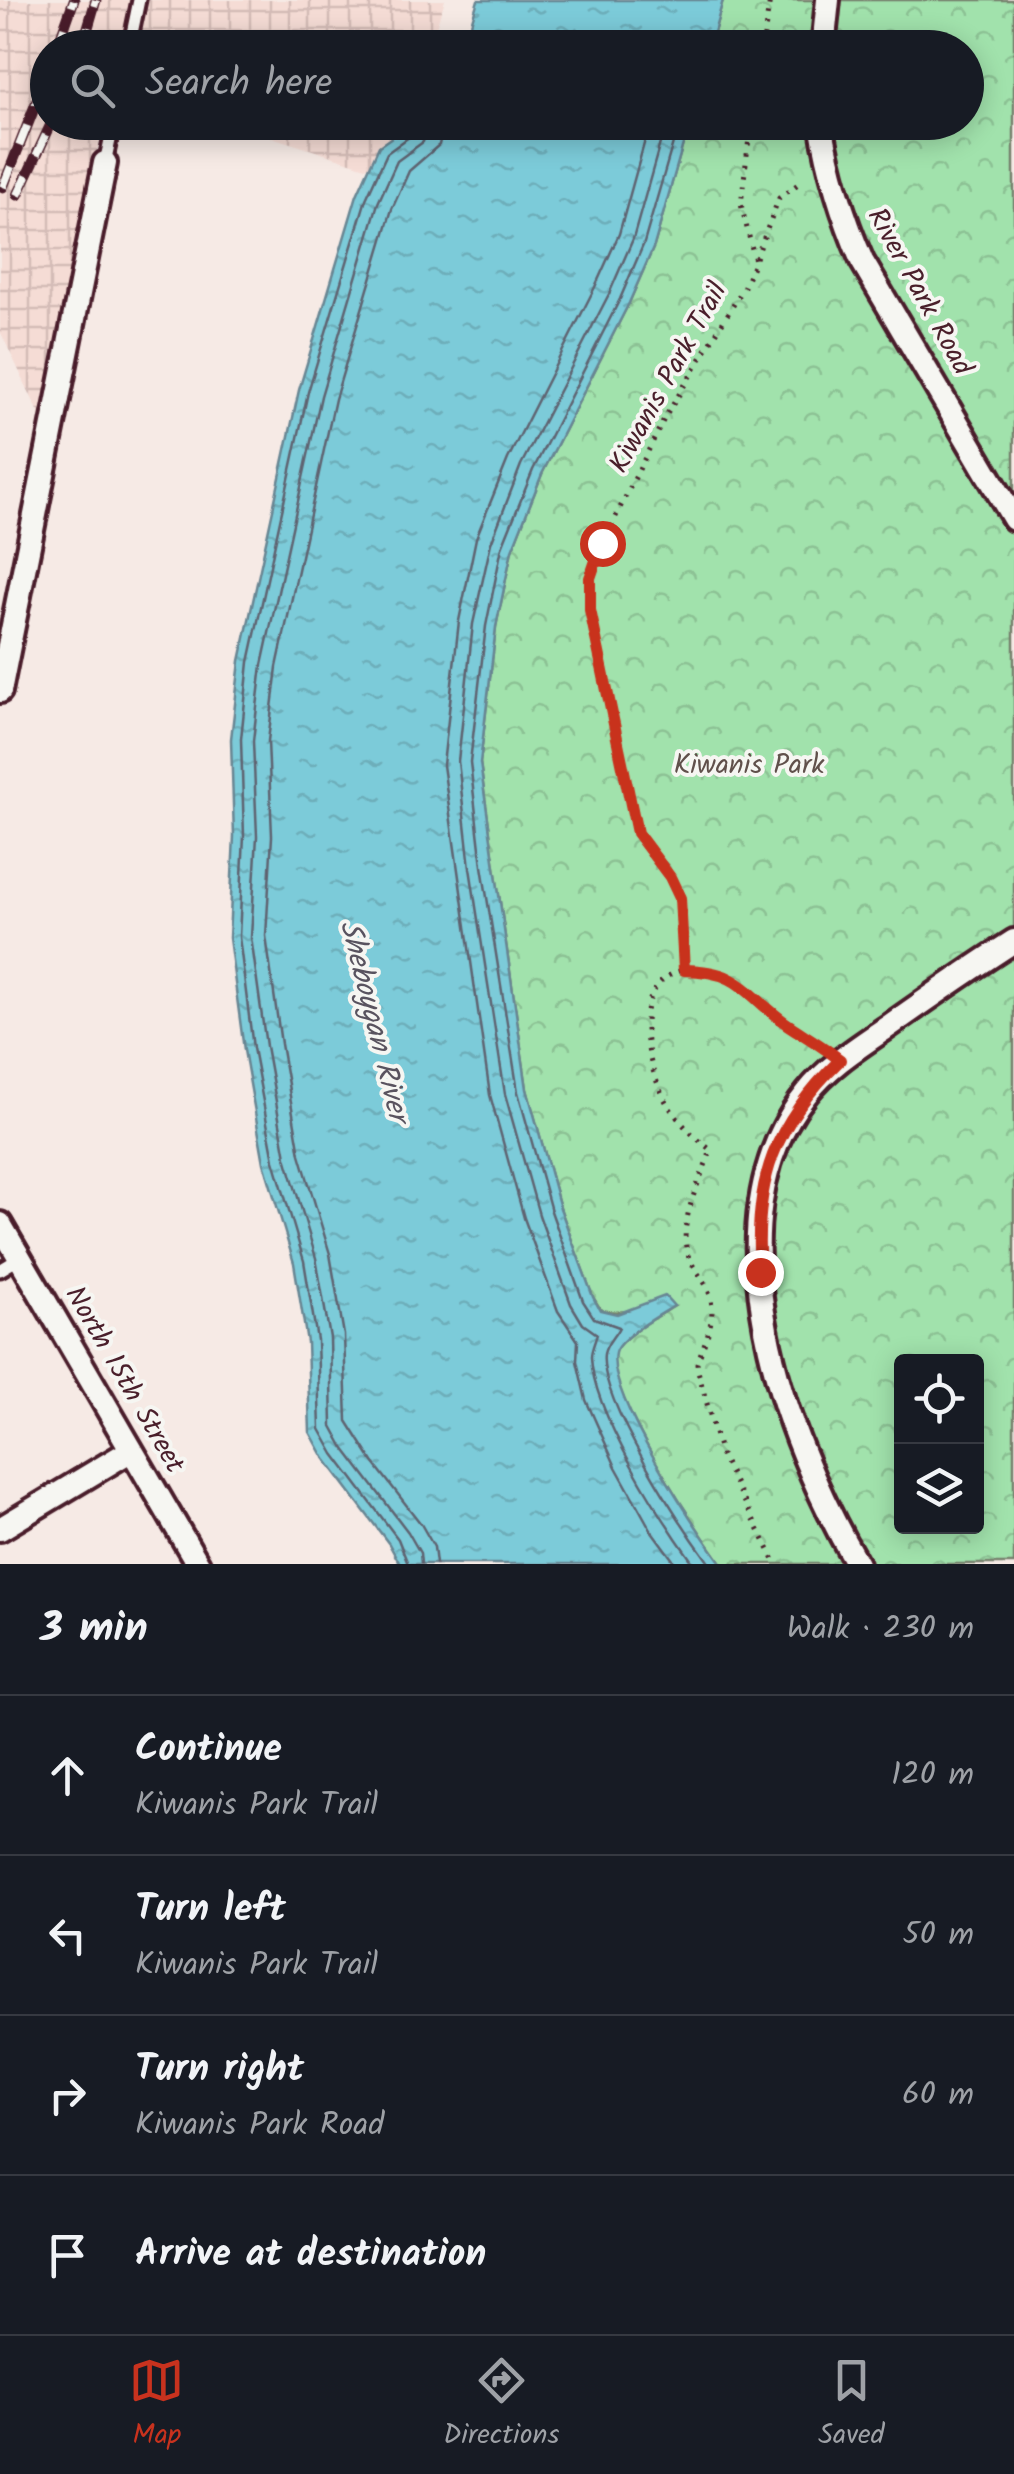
<!DOCTYPE html>
<meta charset="utf-8">
<style>
body{margin:0;font-family:Kalam,sans-serif;background:#242831;color:#f1f3f6}
.controls{position:absolute;right:30px;bottom:30px;display:grid;overflow:hidden;border-radius:10px;box-shadow:0 5px 25px #0003}
.controls button{width:90px;height:90px;display:grid;place-items:center;padding:0;border:0;border-bottom:2px solid #363941;background:#171b24;color:#f1f3f6;font:50px sans-serif}
.stop{position:absolute;width:30px;height:30px;margin:-22px;border:8px solid #c8321e;border-radius:50%;background:#fff}
.stop.end{background:#c8321e;border-color:#fff;box-shadow:0 2px 10px #0008}
.list{margin:0;padding:0;list-style:none}
h2{display:flex;justify-content:space-between;align-items:center;height:130px;margin:0;padding:0 40px;font-size:42px}
h2 small{font-size:32px;font-weight:400;color:#9ea1a6}
.list li{display:grid;grid-template-columns:65px 1fr auto;gap:30px;align-items:center;box-sizing:border-box;height:160px;padding:0 40px;border-top:2px solid #363941}
.list b{display:block;font-size:38px;white-space:nowrap}
.list p{margin:0;font-size:32px;white-space:nowrap;color:#9ea1a6}
.list em{font-size:32px;font-style:normal;color:#9ea1a6}
.icon{flex:none;width:55px;height:55px;fill:none;stroke:currentColor;stroke-width:2;stroke-linecap:round;stroke-linejoin:round}
.map{position:relative;flex:none;width:1014px;height:1564px;overflow:hidden}
.search{position:absolute;background:#171b24;box-shadow:0 5px 25px #0003;left:30px;right:30px;top:30px;height:110px;display:flex;align-items:center;gap:25px;box-sizing:border-box;padding:0 35px;border-radius:55px;color:#9ea1a6;font-size:38px}
.sheet{height:770px;background:#171b24}
nav{display:flex;justify-content:space-around;align-items:center;box-sizing:border-box;height:140px;border-top:2px solid #363941;background:#171b24;font-size:28px;color:#9ea1a6}
nav a{display:grid;justify-items:center;gap:5px}
nav .on{color:#c8321e}
.map>svg:first-child{display:block}
</style>
<div class="map">
<svg width="1014" height="1564" viewBox="0 0 1014 1564">
<defs>
<pattern id="industrial-grid" width="8" height="8" patternUnits="userSpaceOnUse" patternTransform="scale(2.5)"><rect width="8" height="8" fill="#f5dcd5"/><path d="M0 4h8M4 0v8" fill="none" stroke="#d4bcb7"/></pattern>
<pattern id="forest-crowns" width="20" height="18" patternUnits="userSpaceOnUse" patternTransform="scale(2.5)"><rect width="20" height="18" fill="#a1e2ac"/><path d="M2 6a3 3 0 1 1 6 0M12 15a3 3 0 1 1 6 0" fill="none" stroke="#8cc194"/></pattern>
<pattern id="water-ripples" width="26" height="14" patternUnits="userSpaceOnUse" patternTransform="scale(2.5)"><rect width="26" height="14" fill="#7ccbd9"/><path d="M2 4q2-2 4 0t4 0M15 11q2-2 4 0t4 0" fill="none" stroke="#6daeba"/></pattern>
</defs>
<rect width="100%" height="100%" fill="#f6eae5"/>
<filter id="ink" filterUnits="userSpaceOnUse"><feTurbulence type="fractalNoise" baseFrequency=".01" numOctaves="2"/><feDisplacementMap in="SourceGraphic" scale="20" xChannelSelector="R" yChannelSelector="G"/><feConvolveMatrix kernelMatrix="1 2 1 2 8 2 1 2 1" color-interpolation-filters="sRGB"/></filter>
<g filter="url(#ink)">
<path fill="url(#industrial-grid)" d="M 0,0 L 445,0 L 429,47 L 48,48 L 48,122 L 104,123 L 90,177 L 42,419 L 0,331 Z
M 227,123 L 405,123 L 388,174 Z"/>
<path fill="url(#forest-crowns)" stroke="#76806c" stroke-width="2.5" fill-rule="evenodd" d="M 723,0 L 1014,0 L 1014,1564 L 722,1564 C 696,1528 607,1396 614,1354 C 617,1339 660,1315 673,1307 C 649,1307 622,1315 601,1310 L 593,1297 L 560,1208 L 527,1089 L 480,763 L 496,627 L 512,550 L 542,474 L 629,303 L 654,246 L 689,123 L 966,122 L 966,48 L 710,47 ZM 902,1362 L 976,1362 L 976,1526 L 902,1526 Z"/>
<path fill="url(#water-ripples)" stroke="#688693" stroke-width="2.5" d="M 478,0 L 723,0 L 710,47 L 464,47 Z
M 412,123 L 689,123 L 654,246 L 629,303 L 542,474 L 512,550 L 496,627 L 480,763 L 527,1089 L 560,1208 L 593,1297 L 600,1310 L 617,1314 L 665,1296 L 674,1306 C 660,1315 618,1338 615,1353 C 606,1395 696,1528 722,1564 L 400,1564 L 389,1544 L 325,1459 L 310,1432 L 307,1342 L 294,1263 L 264,1163 L 244,1050 L 229,938 L 234,836 L 231,739 L 240,661 L 299,390 L 357,195 L 379,146 Z"/>
<g fill="none" stroke-linecap="round" stroke-linejoin="round">
<path stroke="#5e6471" stroke-width="2.5" d="M 650,122 L 619,234 L 595,287 L 508,459 L 476,538 L 459,621 L 443,765 L 490,1095 L 524,1218 L 558,1311 L 578,1341 L 577,1361 L 586,1400 L 616,1467 L 651,1530 L 676,1564
M 666,122 L 633,239 L 609,294 L 521,465 L 491,543 L 473,624 L 458,761 L 470,868 L 505,1094 L 539,1215 L 571,1304 L 583,1324 L 597,1334 C 595,1342 591,1349 591,1357 C 593,1413 661,1518 694,1564
M 679,122 L 644,243 L 620,299 L 533,470 L 502,547 L 486,626 L 470,762 L 482,866 L 518,1092 L 551,1211 L 583,1301 L 594,1318 L 619,1327 C 615,1336 606,1343 604,1354 C 598,1399 682,1526 710,1564
M 408,1564 L 398,1539 L 334,1454 L 320,1429 L 317,1340 L 304,1261 L 274,1160 L 253,1048 L 239,937 L 244,836 L 241,739 L 249,662 L 308,392 L 366,199 L 387,153 L 413,134 L 416,122
M 421,1564 L 420,1553 L 408,1532 L 344,1448 L 332,1426 L 330,1338 L 316,1258 L 286,1157 L 266,1046 L 251,937 L 257,836 L 253,741 L 262,665 L 321,396 L 378,203 L 397,161 L 423,142 L 429,122
M 436,1564 L 434,1547 L 421,1524 L 373,1462 L 347,1421 L 344,1335 L 330,1254 L 300,1154 L 281,1044 L 266,936 L 272,836 L 268,741 L 277,667 L 335,399 L 392,209 L 409,171 L 439,145 L 444,122"/>
<defs>
<path id="lane" d="M 129,48 L 139,0
M 105,163 L 114,122
M 0,1270 L 20,1258"/>
<path id="street" d="M 823,48 L 828,0
M 821,122 C 829,172 842,215 862,261 L 1014,519
M 0,691 L 105,163
M 0,1224 L 198,1564
M 0,1529 L 130,1451
M 857,1564 C 785,1440 703,1220 807,1093 C 829,1065 860,1046 889,1026 C 930,997 972,968 1014,941"/>
</defs>
<use href="#lane" stroke="#4a1f2b" stroke-width="19"/>
<use href="#street" stroke="#4a1f2b" stroke-width="30"/>
<path stroke="#4a1f2b" stroke-width="5" stroke-dasharray="2.5 8" stroke-linecap="butt" d="M 762,48 L 770,0
M 751,122 L 741,204 L 755,261 L 743,289 L 664,419 L 619,510 L 595,562 L 589,596 L 637,833 L 671,877 L 681,899 L 684,970 C 626,981 646,1069 668,1105 C 679,1122 694,1137 711,1150 C 701,1179 681,1215 686,1247 C 688,1261 697,1271 704,1282 C 721,1310 707,1336 697,1363 L 698,1371 L 721,1455 L 776,1564
M 756,258 L 779,198 L 798,184
M 684,970 C 734,971 746,989 781,1019 C 794,1030 809,1035 822,1045"/>
<use href="#lane" stroke="#f6f6f2" stroke-width="11"/>
<use href="#street" stroke="#f6f6f2" stroke-width="22"/>
<defs>
<path id="rail" d="M 57,48 L 74,0
M 82,48 L 96,0
M 3,187 L 48,73
M 18,195 L 52,122"/>
</defs>
<use href="#rail" stroke="#4a1f2b" stroke-width="11"/>
<use href="#rail" stroke="#f6f6f2" stroke-width="8" stroke-dasharray="22" stroke-linecap="butt"/>
</g>
</g>
<g fill="none" stroke-linecap="round" stroke-linejoin="round" filter="url(#ink)">
<path stroke="#c8321e" stroke-width="12" d="M 602,543 L 590,578 L 590,610 L 637,833 L 670,877 L 680,898 L 684,970 C 744,971 744,994 787,1024 C 805,1036 823,1046 840,1060 C 775,1123 753,1180 760,1272"/>
</g>
<g text-anchor="middle" dominant-baseline="central" stroke-width="8" stroke-linejoin="round" paint-order="stroke">
<g font-size="28" fill="#4a1f2b" stroke="#f6f6f2">
<text transform="translate(919 292) rotate(61)">River Park Road</text>
<text transform="translate(669 378) rotate(-61)">Kiwanis Park Trail</text>
<text transform="translate(124 1380) rotate(60)">North 15th Street</text>
</g>
<g font-size="28" fill="#60504b" stroke="#f6f6f2">
<text x="749" y="765">Kiwanis Park</text>
</g>
<g font-size="30" font-style="italic" fill="#59535f" stroke="#f6f6f2">
<text transform="translate(373 1021) rotate(76)">Sheboygan River</text>
</g>
</g>
</svg>
<div class="controls">
<button><svg class="icon" aria-label="locate" viewBox="0 0 24 24"><circle cx="12" cy="12" r="6"/><path d="M12 2v4M12 18v4M2 12h4M18 12h4"/></svg></button>
<button><svg class="icon" aria-label="layers" viewBox="0 0 24 24"><path d="M12 4l9 5-9 5-9-5zM3 14l9 5 9-5"/></svg></button>
</div>
<div class="stop" style="left:602px;top:543px"></div>
<div class="stop end" style="left:760px;top:1272px"></div>
<div class="search"><svg class="icon" aria-label="search" viewBox="0 0 24 24"><circle cx="10" cy="10" r="6"/><path d="M15 15l6 6"/></svg>Search here</div>
</div>
<section class="sheet">
<h2>3 min<small>Walk · 230 m</small></h2>
<ul class="list">
<li><svg class="icon" aria-label="ahead" viewBox="0 0 24 24"><path d="M12 20V5M6 11l6-6 6 6"/></svg><div><b>Continue</b><p>Kiwanis Park Trail</p></div><em>120 m</em></li>
<li><svg class="icon" aria-label="left" viewBox="0 0 24 24"><path d="M17 20v-9H6M10 6l-5 5 5 5"/></svg><div><b>Turn left</b><p>Kiwanis Park Trail</p></div><em>50 m</em></li>
<li><svg class="icon" aria-label="right" viewBox="0 0 24 24"><path d="M7 20v-9h11M14 6l5 5-5 5"/></svg><div><b>Turn right</b><p>Kiwanis Park Road</p></div><em>60 m</em></li>
<li><svg class="icon" aria-label="arrive" viewBox="0 0 24 24"><path d="M6 21V4h12l-3 4 3 4H6"/></svg><div><b>Arrive at destination</b></div></li>
</ul>
</section>
<nav>
<a class="on"><svg class="icon" aria-label="map" viewBox="0 0 24 24"><path d="M3 6l6-2 6 2 6-2v14l-6 2-6-2-6 2zM9 4v14M15 6v14"/></svg>Map</a>
<a><svg class="icon" aria-label="directions" viewBox="0 0 24 24"><path d="M12 3l9 9-9 9-9-9zM9 14v-3h6M13 9l2 2-2 2"/></svg>Directions</a>
<a><svg class="icon" aria-label="saved" viewBox="0 0 24 24"><path d="M7 4h10v16l-5-4-5 4z"/></svg>Saved</a>
</nav>
